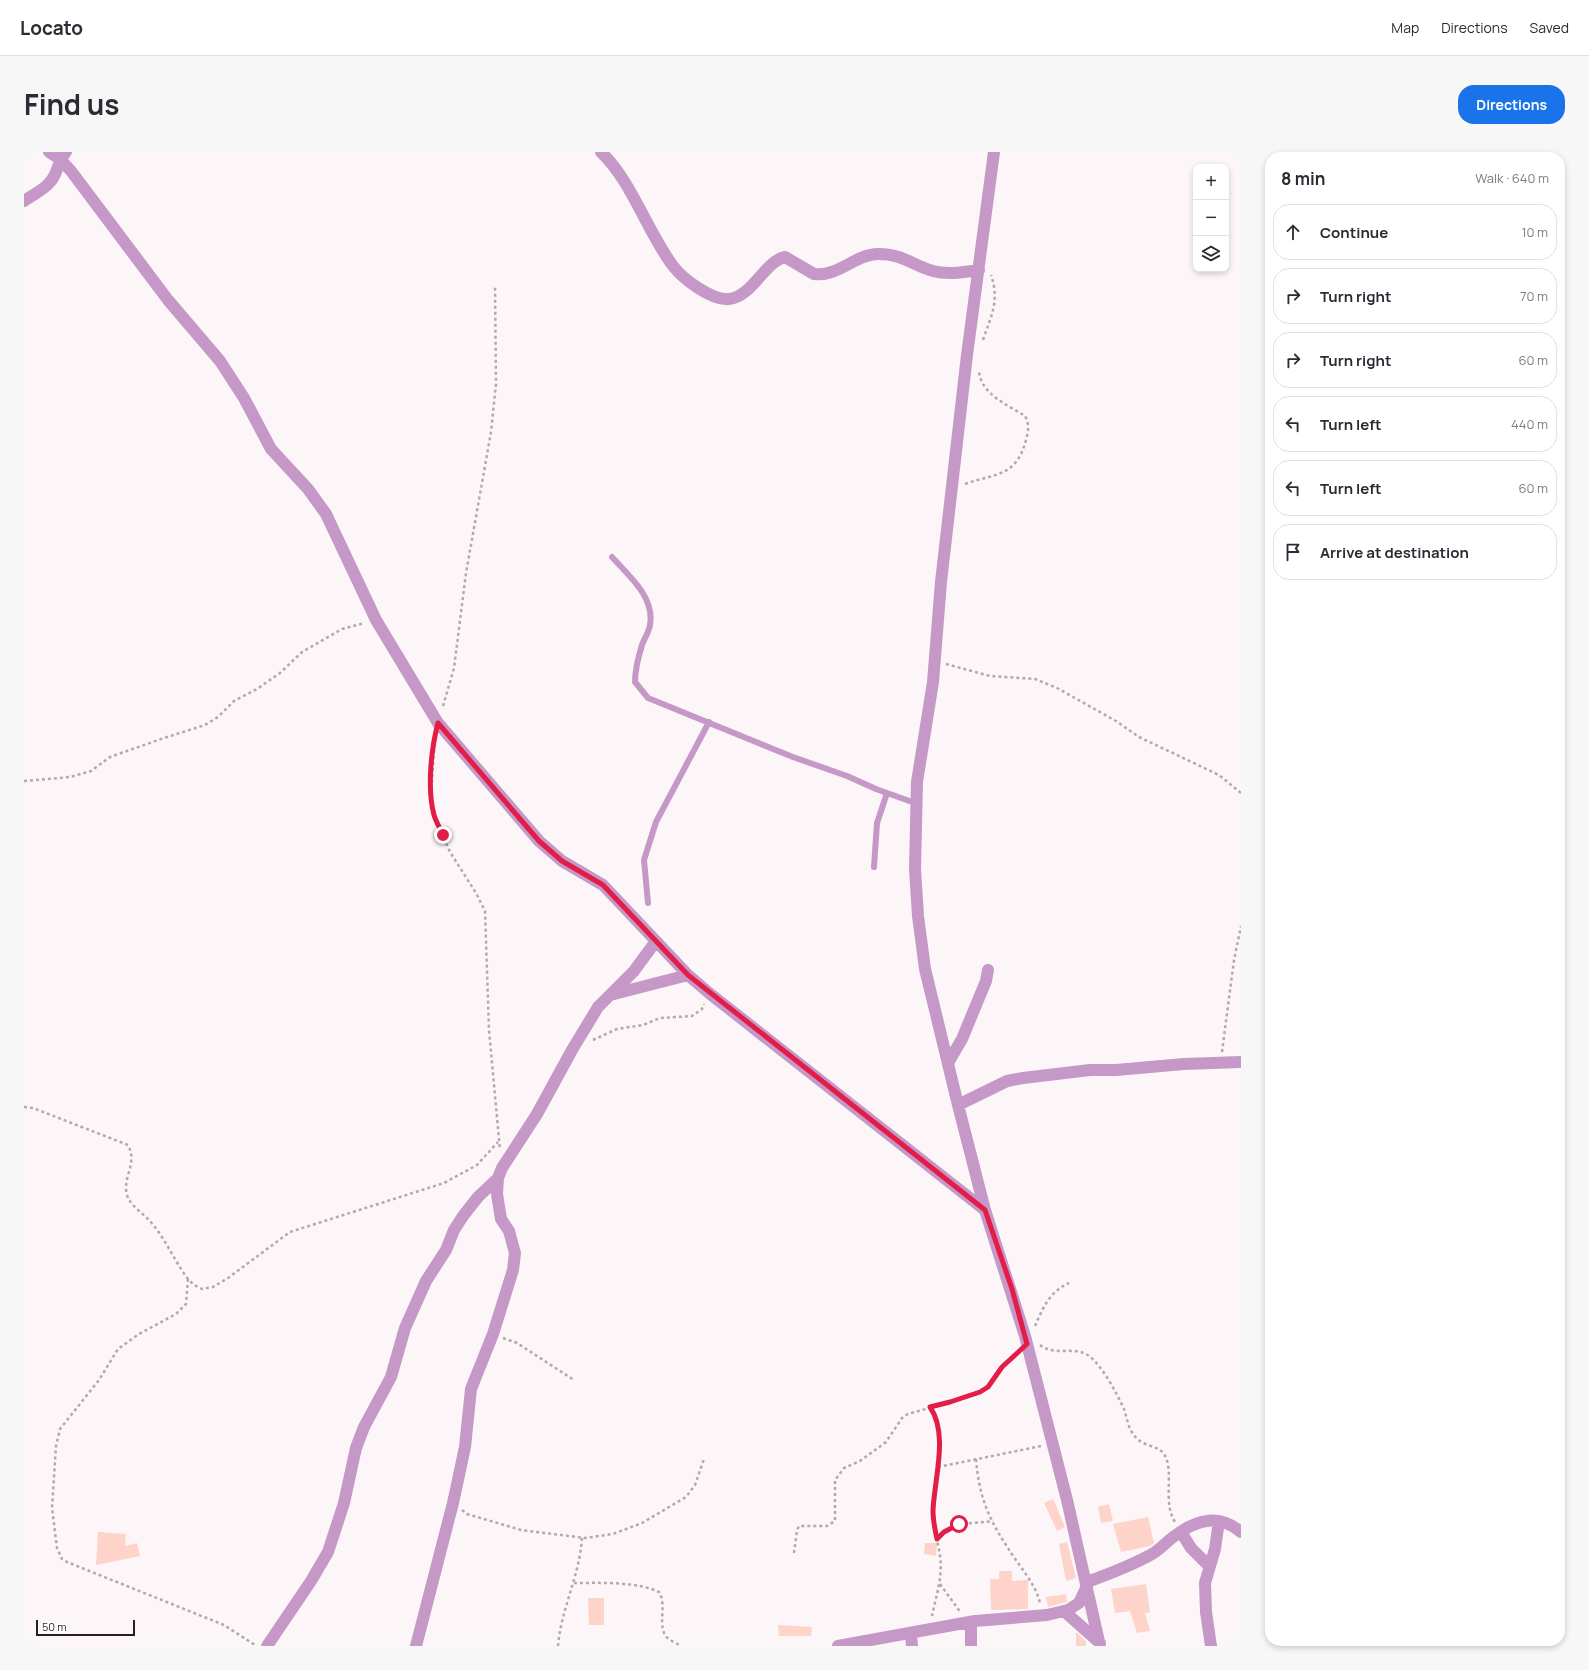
<!DOCTYPE html>
<meta charset="utf-8">
<style>
body{margin:0;font-family:Manrope,sans-serif;background:#f7f7f7;color:#2b2b33}
.controls{position:absolute;right:12px;top:12px;display:grid;overflow:hidden;border-radius:8px;box-shadow:0 2px 6px #0003}
.controls button{width:36px;height:36px;display:grid;place-items:center;padding:0;border:0;border-bottom:1px solid #e1e1e2;background:#fff;color:#2b2b33;font:20px sans-serif}
.scale{position:absolute;left:12px;bottom:10px;width:99px;box-sizing:border-box;padding-left:4px;border:2px solid #291f22;border-top:0;font-size:11px;line-height:14px;white-space:nowrap;color:#291f22;-webkit-text-stroke:3px #fff;paint-order:stroke}
.stop{position:absolute;width:12px;height:12px;margin:-9px;border:3px solid #e11d48;border-radius:50%;background:#fff}
.stop.end{background:#e11d48;border-color:#fff;box-shadow:0 1px 4px #0008}
.list{margin:0;padding:0;list-style:none}
h2{display:flex;justify-content:space-between;align-items:center;height:52px;margin:0;padding:0 16px;font-size:17px}
h2 small{font-size:13px;font-weight:400;color:#7c7c81}
.list li{display:grid;grid-template-columns:26px 1fr auto;gap:12px;align-items:center;box-sizing:border-box;height:56px;margin:0 8px 8px;padding:0 8px;border:1px solid #e1e1e2;border-radius:16px}
.list b{display:block;font-size:15px;white-space:nowrap}
.list em{font-size:13px;font-style:normal;color:#7c7c81}
.icon{flex:none;width:22px;height:22px;fill:none;stroke:currentColor;stroke-width:2;stroke-linecap:round;stroke-linejoin:round}
.map{position:relative;flex:none;width:1217px;height:1494px;overflow:hidden;border-radius:16px}
header{display:flex;align-items:center;gap:24px;box-sizing:border-box;height:56px;padding:0 20px;background:#fff;border-bottom:1px solid #e1e1e2}
header strong{font-size:19px}
nav{display:flex;gap:22px;margin-inline-start:auto;font-size:14px}
.intro{display:flex;align-items:center;justify-content:space-between;box-sizing:border-box;height:96px;padding:0 24px}
h1{margin:0;font-size:28px}
.button{padding:10px 18px;border-radius:16px;background:#1a73e8;color:#fff;font-size:14px;font-weight:700}
main{display:flex;gap:24px;padding:0 24px}
aside{flex:1;background:#fff;border-radius:16px;box-shadow:0 2px 6px #0003}
.map>svg:first-child{display:block}
</style>
<header>
<strong>Locato</strong>
<nav><a>Map</a><a>Directions</a><a>Saved</a></nav>
</header>
<div class="intro"><h1>Find us</h1><a class="button">Directions</a></div>
<main>
<div class="map">
<svg width="1217" height="1494" viewBox="0 0 1217 1494">
<rect width="100%" height="100%" fill="#fcf6f8"/>
<path fill="#fed3c9" d="M 1029,1347 L 1041,1375 L 1033,1379 L 1020,1351 Z
M 1085,1352 L 1089,1369 L 1077,1371 L 1074,1355 Z
M 1124,1365 L 1130,1391 L 1126,1394 L 1097,1400 L 1089,1372 Z
M 74,1380 L 102,1382 L 101,1394 L 113,1391 L 116,1404 L 72,1413 Z
M 1043,1390 L 1052,1426 L 1042,1429 L 1035,1392 Z
M 901,1391 L 913,1391 L 912,1404 L 900,1402 Z
M 975,1419 L 988,1419 L 988,1429 L 1004,1428 L 1004,1457 L 967,1458 L 966,1427 L 975,1427 Z
M 1122,1432 L 1126,1460 L 1121,1461 L 1126,1479 L 1113,1481 L 1106,1459 L 1091,1461 L 1087,1437 Z
M 1042,1442 L 1043,1450 L 1024,1455 L 1022,1445 Z
M 564,1446 L 580,1446 L 580,1473 L 565,1473 Z
M 754,1473 L 788,1475 L 787,1484 L 755,1484 Z
M 1052,1480 L 1062,1489 L 1062,1494 L 1052,1494 Z"/>
<g fill="none" stroke-linecap="round" stroke-linejoin="round">
<path stroke="#b1aaac" stroke-width="2.5" stroke-dasharray="3 3" stroke-linecap="butt" d="M 959,188 C 967,164 976,149 967,123
M 941,332 C 971,321 992,326 1002,288 C 1004,280 1006,273 1001,264 C 984,253 958,243 955,220
M 922,512 L 966,524 L 1011,527 L 1033,536 L 1092,569 L 1115,585 L 1195,623 L 1217,641
M 419,554 L 430,516 L 442,421 L 467,280 L 472,232 L 471,133
M 411,586 L 407,642 L 410,663 L 426,700 L 452,741 L 461,759 L 465,878 L 476,998
M 0,629 L 46,625 L 67,619 L 86,605 L 137,587 L 181,573 L 194,565 L 210,549 L 233,537 L 256,521 L 278,500 L 318,477 L 341,471
M 569,888 L 593,877 L 619,873 L 636,866 L 668,864 L 678,857 L 680,852
M 1198,900 L 1210,808 L 1217,774
M 0,955 L 9,956 L 104,993 C 114,1012 98,1025 103,1043 C 106,1053 116,1059 123,1066 C 140,1083 149,1107 164,1127 L 170,1133 L 178,1137 L 189,1135 L 204,1126 L 266,1080 L 420,1031 L 453,1013 L 474,990
M 164,1127 L 162,1152 L 152,1162 L 115,1182 L 94,1197 L 75,1228 L 36,1277 L 32,1294 L 28,1356 L 33,1396 L 38,1407 L 43,1410 L 200,1473 L 231,1493
M 1011,1174 C 1019,1156 1025,1140 1045,1131
M 479,1186 L 493,1191 L 550,1228
M 1016,1193 C 1031,1205 1050,1193 1065,1204 C 1078,1213 1093,1242 1100,1257 C 1103,1266 1104,1276 1110,1283 C 1118,1295 1134,1293 1140,1302 C 1151,1319 1138,1350 1151,1370
M 906,1255 C 925,1283 910,1328 909,1359 C 909,1375 914,1389 916,1404 C 919,1425 912,1444 908,1464
M 952,1307 C 955,1344 964,1366 984,1396 C 994,1413 1013,1433 1016,1452
M 914,1315 L 1017,1294
M 438,1358 L 443,1362 L 497,1378 L 561,1386 L 589,1382 L 618,1371 L 662,1345 L 671,1333 L 680,1307
M 913,1386 C 928,1369 948,1372 969,1369
M 770,1401 L 773,1378 L 775,1374 L 803,1374 L 811,1369 L 811,1328 L 820,1316 L 836,1309 L 862,1290 L 878,1266 L 884,1262 L 926,1250 L 956,1240 L 964,1235 L 979,1215 L 994,1201
M 550,1431 C 575,1431 612,1429 635,1440 C 643,1453 634,1470 641,1483 C 644,1488 652,1491 657,1494
M 916,1432 L 937,1461
M 534,1494 C 537,1457 556,1423 558,1385"/>
<path stroke="#c598c7" stroke-width="6" d="M 588,405 C 605,424 631,445 626,473 C 625,480 620,487 618,493 C 614,506 611,517 611,530 L 624,546 L 769,605 L 823,624 L 852,637 L 891,651
M 850,715 L 853,671 L 863,641
M 624,751 L 620,708 L 632,670 L 685,570"/>
<path stroke="#c598c7" stroke-width="12" d="M 25,0 L 36,7 L 47,19 L 144,148 L 196,209 L 220,246 L 247,297 L 284,337 L 302,362 L 352,468 L 414,571 L 515,689 L 538,709 L 579,733 L 664,823 L 685,841 L 961,1058
M 577,0 C 607,28 624,81 649,114 C 659,127 688,149 705,147 C 728,145 741,109 761,105 L 790,122 C 815,125 831,102 854,102 C 880,102 887,113 909,119 C 924,123 940,120 955,118
M 970,0 L 943,203 L 917,430 L 909,530 L 893,630 L 891,717 L 894,764 L 901,817 L 934,953 L 961,1058 L 1001,1184 L 1043,1348 L 1076,1494
M 0,49 C 8,43 20,38 26,30 C 35,21 32,11 42,0
M 590,842 L 664,823
M 924,911 L 938,887 L 962,829 L 964,818
M 934,953 L 983,929 L 999,926 L 1066,918 L 1092,918 L 1160,912 L 1217,910
M 1157,1380 L 1167,1396 L 1185,1414
M 1063,1430 C 1085,1422 1107,1414 1128,1402 C 1137,1397 1144,1388 1152,1383 C 1174,1367 1195,1362 1217,1380
M 1040,1459 L 1076,1491
M 887,1481 L 888,1494
M 243,1494 L 287,1429 L 304,1400 L 320,1351 L 332,1296 L 340,1275 L 367,1225 L 381,1176 L 402,1129 L 422,1098 L 430,1078 L 439,1064 L 454,1045 L 474,1026
M 392,1494 L 429,1351 L 441,1295 L 447,1237 L 469,1182 L 489,1118 L 491,1101 L 485,1079 L 477,1067 L 473,1042 L 474,1026 L 478,1016 L 513,962 L 548,898 L 574,855 L 610,819 L 632,789
M 814,1494 L 951,1469 L 1023,1463 L 1044,1458 L 1055,1451 L 1063,1434
M 947,1494 L 947,1470
M 1187,1494 L 1182,1460 L 1181,1431 L 1191,1397 L 1195,1369"/>
</g>
<g fill="none" stroke-linecap="round" stroke-linejoin="round">
<path stroke="#e11d48" stroke-width="5" d="M 419,683 C 416,676 412,670 410,663 C 403,637 407,597 414,571 L 515,689 L 538,709 L 579,733 L 664,823 L 961,1058 L 988,1137 L 1003,1192 L 978,1215 L 964,1235 L 956,1240 L 926,1250 L 906,1255 C 925,1282 910,1328 909,1359 C 909,1368 911,1378 913,1387 L 920,1380 L 935,1372"/>
</g>
</svg>
<div class="controls">
<button>+</button>
<button>−</button>
<button><svg class="icon" aria-label="layers" viewBox="0 0 24 24"><path d="M12 4l9 5-9 5-9-5zM3 14l9 5 9-5"/></svg></button>
</div>
<div class="scale">50 m</div>
<div class="stop" style="left:935px;top:1372px"></div>
<div class="stop end" style="left:419px;top:683px"></div>
</div>
<aside>
<h2>8 min<small>Walk · 640 m</small></h2>
<ul class="list">
<li><svg class="icon" aria-label="ahead" viewBox="0 0 24 24"><path d="M12 20V5M6 11l6-6 6 6"/></svg><div><b>Continue</b></div><em>10 m</em></li>
<li><svg class="icon" aria-label="right" viewBox="0 0 24 24"><path d="M7 20v-9h11M14 6l5 5-5 5"/></svg><div><b>Turn right</b></div><em>70 m</em></li>
<li><svg class="icon" aria-label="right" viewBox="0 0 24 24"><path d="M7 20v-9h11M14 6l5 5-5 5"/></svg><div><b>Turn right</b></div><em>60 m</em></li>
<li><svg class="icon" aria-label="left" viewBox="0 0 24 24"><path d="M17 20v-9H6M10 6l-5 5 5 5"/></svg><div><b>Turn left</b></div><em>440 m</em></li>
<li><svg class="icon" aria-label="left" viewBox="0 0 24 24"><path d="M17 20v-9H6M10 6l-5 5 5 5"/></svg><div><b>Turn left</b></div><em>60 m</em></li>
<li><svg class="icon" aria-label="arrive" viewBox="0 0 24 24"><path d="M6 21V4h12l-3 4 3 4H6"/></svg><div><b>Arrive at destination</b></div></li>
</ul>
</aside>
</main>
